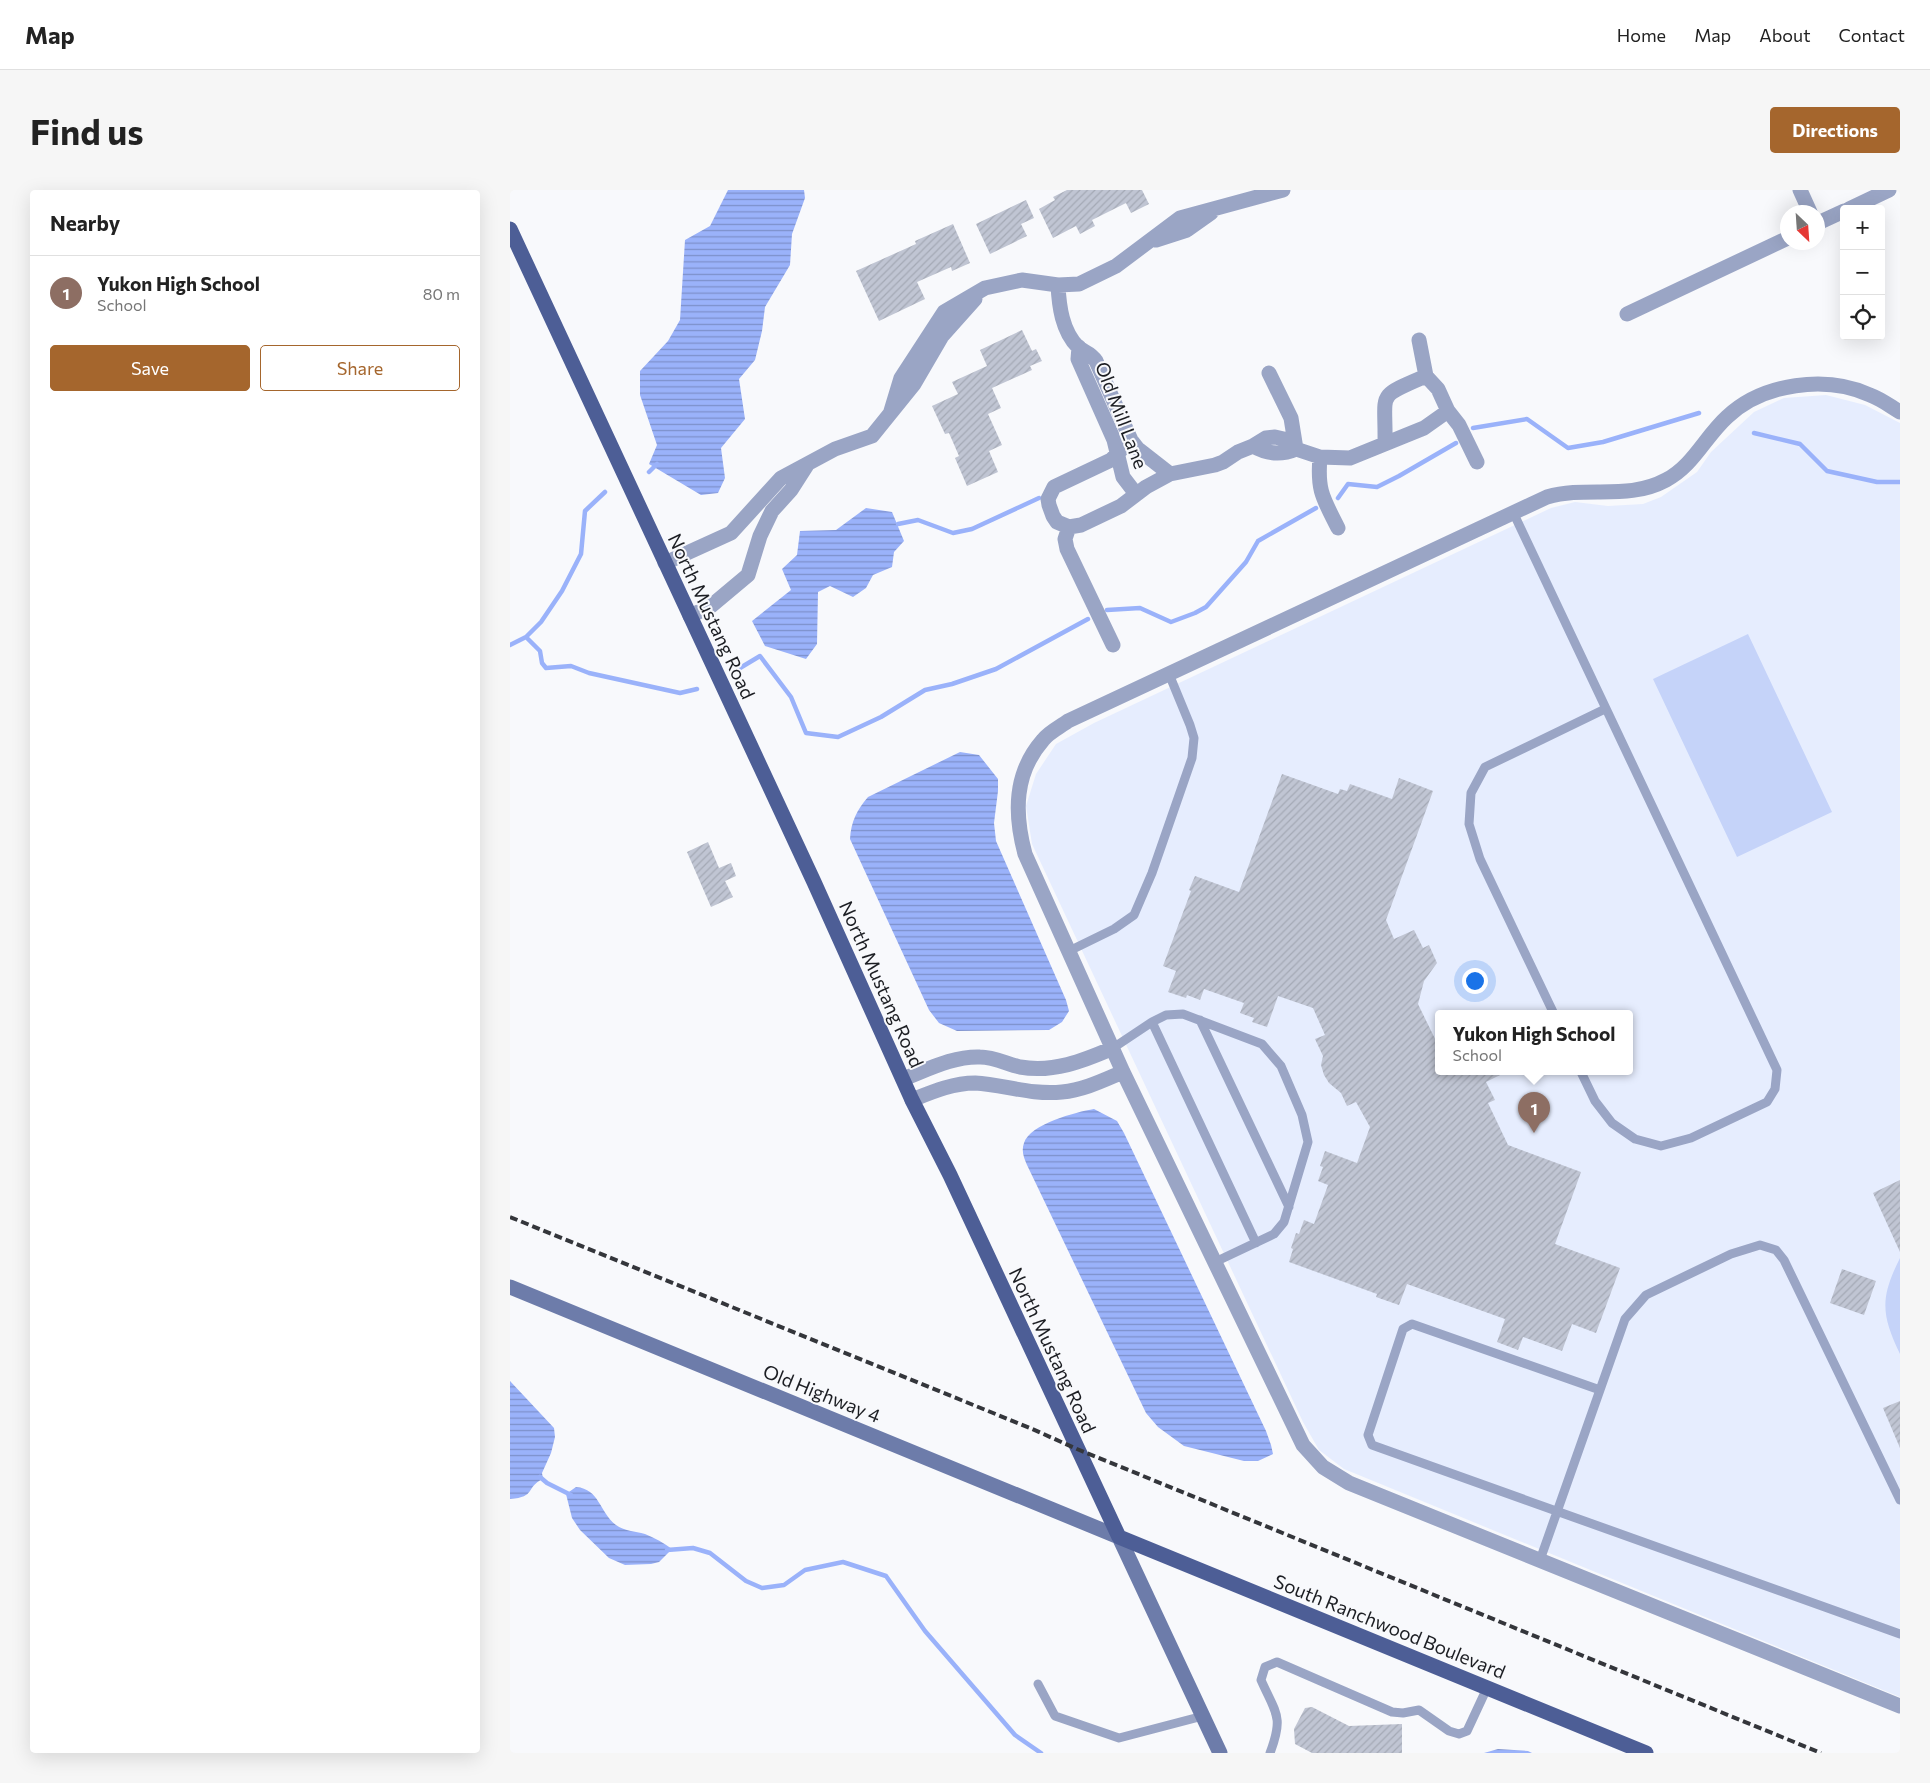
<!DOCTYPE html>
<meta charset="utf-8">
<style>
body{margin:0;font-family:Commissioner,sans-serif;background:#f6f6f6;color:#222}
.controls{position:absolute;right:15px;top:15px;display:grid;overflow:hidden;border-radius:5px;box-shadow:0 5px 20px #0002}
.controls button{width:45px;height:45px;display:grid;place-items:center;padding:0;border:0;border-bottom:1px solid #e0e0e0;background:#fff;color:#222;font:25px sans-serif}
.compass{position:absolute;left:1270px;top:15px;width:45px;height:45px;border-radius:50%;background:#fff;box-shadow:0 5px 20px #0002;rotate:155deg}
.you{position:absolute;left:964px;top:790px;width:18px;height:18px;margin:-12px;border:4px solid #fff;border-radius:50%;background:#1a73e8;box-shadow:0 0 0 8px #1a73e833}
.badge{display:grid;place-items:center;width:32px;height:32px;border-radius:50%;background:#a5662d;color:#fff;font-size:16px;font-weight:700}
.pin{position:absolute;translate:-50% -41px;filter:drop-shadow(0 1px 2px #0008)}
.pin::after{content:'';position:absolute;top:26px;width:18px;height:15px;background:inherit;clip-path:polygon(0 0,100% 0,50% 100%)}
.popup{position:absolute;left:925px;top:820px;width:198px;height:65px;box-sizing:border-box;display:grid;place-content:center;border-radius:5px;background:#fff;filter:drop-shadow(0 1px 4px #0005);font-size:16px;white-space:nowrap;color:#767676}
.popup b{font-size:19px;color:#222}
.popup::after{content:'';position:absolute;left:50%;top:100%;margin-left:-10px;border:10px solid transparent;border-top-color:#fff}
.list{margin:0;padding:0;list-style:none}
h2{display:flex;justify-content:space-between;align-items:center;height:65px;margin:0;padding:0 20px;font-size:21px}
h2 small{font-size:16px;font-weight:400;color:#767676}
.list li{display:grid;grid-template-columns:32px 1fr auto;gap:15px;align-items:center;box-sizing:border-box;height:75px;padding:0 20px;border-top:1px solid #e0e0e0}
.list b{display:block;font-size:19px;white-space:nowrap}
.list p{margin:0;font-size:16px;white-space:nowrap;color:#767676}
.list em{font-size:16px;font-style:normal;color:#767676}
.actions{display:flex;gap:10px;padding:15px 20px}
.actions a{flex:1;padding:11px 0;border:1px solid #a5662d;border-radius:5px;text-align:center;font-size:18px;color:#a5662d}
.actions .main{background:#a5662d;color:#fff}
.icon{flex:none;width:28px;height:28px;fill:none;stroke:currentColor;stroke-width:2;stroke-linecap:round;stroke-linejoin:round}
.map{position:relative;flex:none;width:1390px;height:1563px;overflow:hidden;border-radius:5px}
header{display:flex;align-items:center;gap:30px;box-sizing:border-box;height:70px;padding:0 25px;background:#fff;border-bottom:1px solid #e0e0e0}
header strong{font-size:24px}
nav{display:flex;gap:28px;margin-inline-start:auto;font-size:18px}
.intro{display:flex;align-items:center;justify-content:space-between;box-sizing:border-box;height:120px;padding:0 30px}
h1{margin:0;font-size:35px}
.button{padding:12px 22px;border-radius:5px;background:#a5662d;color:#fff;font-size:18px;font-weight:700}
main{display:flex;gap:30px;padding:0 30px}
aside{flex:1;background:#fff;border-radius:5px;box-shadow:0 5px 20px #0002}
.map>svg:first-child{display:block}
</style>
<header>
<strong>Map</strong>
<nav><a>Home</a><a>Map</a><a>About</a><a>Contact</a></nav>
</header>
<div class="intro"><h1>Find us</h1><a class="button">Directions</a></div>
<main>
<aside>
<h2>Nearby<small></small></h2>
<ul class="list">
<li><span class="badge" style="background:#8d6e63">1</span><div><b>Yukon High School</b><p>School</p></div><em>80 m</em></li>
</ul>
<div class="actions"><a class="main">Save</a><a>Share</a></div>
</aside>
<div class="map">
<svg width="1390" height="1563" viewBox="0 0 1390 1563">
<defs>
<pattern id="water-rules" width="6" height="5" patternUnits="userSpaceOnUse" patternTransform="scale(1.25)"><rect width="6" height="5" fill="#9ab2fa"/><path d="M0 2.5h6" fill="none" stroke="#7d90ca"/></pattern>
<pattern id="building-hatch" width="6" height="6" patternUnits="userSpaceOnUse" patternTransform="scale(1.25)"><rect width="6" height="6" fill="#c0c5d3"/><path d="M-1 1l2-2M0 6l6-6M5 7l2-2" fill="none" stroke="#a4a9b5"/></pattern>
</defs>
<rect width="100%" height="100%" fill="#f8f9fc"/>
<path fill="#e6edfe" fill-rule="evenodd" d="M 1316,205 L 1355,215 L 1390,233 L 1390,1507 L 834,1279 L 809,1260 L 793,1232 L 522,654 L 516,616 L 526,584 L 546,554 L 584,533 L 1041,318 L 1065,312 L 1098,316 L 1133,314 L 1151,307 L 1187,282 L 1201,262 L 1244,222 L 1274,208 ZM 929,824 L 1119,824 L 1119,882 L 929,882 Z"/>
<path fill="#c5d3f9" d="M 1238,444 L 1322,622 L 1227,667 L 1143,489 Z
M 1390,1068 L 1390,1164 C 1371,1124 1370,1108 1390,1068 Z"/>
<path fill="url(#water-rules)" d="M 218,0 L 294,0 L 295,8 L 282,44 L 280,75 L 255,117 L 252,141 L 245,170 L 229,189 L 235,229 L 211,258 L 215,288 L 208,303 L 191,305 L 139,274 L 147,255 L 130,205 L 130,181 L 158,151 L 170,130 L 175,50 L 200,36 Z
M 356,318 L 382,322 L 394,351 L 384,362 L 382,377 L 363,385 L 356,398 L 343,407 L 320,396 L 308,402 L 307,454 L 296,469 L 255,456 L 242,431 L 281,400 L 272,379 L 287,365 L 290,341 L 326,340 Z
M 450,562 L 469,565 L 488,589 L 488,601 L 484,633 L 486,651 L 556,810 L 559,821 L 552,832 L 539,840 L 447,841 L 429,833 L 419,820 L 340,649 C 341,631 347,620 358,607 Z
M 584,919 L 607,931 L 614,943 L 756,1241 L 761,1255 L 763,1264 L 748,1271 L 734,1271 L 674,1256 L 648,1237 L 636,1223 L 517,975 C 514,968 511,961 514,953 C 520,934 566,922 584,919 Z
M 0,1191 L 44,1238 L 45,1247 L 41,1263 L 32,1283 L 33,1289 C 15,1297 27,1307 0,1309 Z
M 66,1297 C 90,1299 89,1322 106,1335 C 114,1341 125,1341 135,1344 C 145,1348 154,1353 162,1359 L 149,1372 L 141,1374 L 115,1375 L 99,1368 L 70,1340 L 62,1328 L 56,1304 Z
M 988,1559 L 1018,1561 L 1022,1563 L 974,1563 Z"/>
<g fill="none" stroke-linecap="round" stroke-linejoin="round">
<path stroke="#9ab2fa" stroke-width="4.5" d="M 963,238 L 1017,229 L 1058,258 L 1093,252 L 1189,223
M 1244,243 L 1290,254 L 1317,281 L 1367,292 L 1390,292
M 139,282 L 147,274
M 828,308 L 838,294 L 867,297 L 889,286 L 946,253
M 388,334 L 408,330 L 443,343 L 462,339 L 529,308
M 597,420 L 630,418 L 661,432 L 685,423 L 696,417 L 736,372 L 748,351 L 806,318
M 16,447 L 30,461 L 32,473 L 36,478 L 61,476 L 79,483 L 170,503 L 187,499
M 0,455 L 16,447 L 31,432 L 52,401 L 71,364 L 75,321 L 95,302
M 230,478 L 250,466 L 281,507 L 296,543 L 328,547 L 371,527 L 415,500 L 442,494 L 486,479 L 578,429
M 30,1287 L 37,1293 L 61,1305
M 157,1360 L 183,1358 L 200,1363 L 236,1391 L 252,1398 L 274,1395 L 295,1380 L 333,1372 L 376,1386 L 415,1441 L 505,1545 L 531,1563"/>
</g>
<path fill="url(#building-hatch)" d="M 557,0 L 632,0 L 639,14 L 621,23 L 616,13 L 582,30 L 585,36 L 570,44 L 566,36 L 543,48 L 529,19 L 545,10 L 543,7 Z
M 516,10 L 524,28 L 511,34 L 517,46 L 480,64 L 466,34 Z
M 443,34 L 460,73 L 442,81 L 441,77 L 407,92 L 415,109 L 369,131 L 346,81 L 406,54 L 405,51 Z
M 512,140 L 522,161 L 526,159 L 532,171 L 520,176 L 522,180 L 482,198 L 491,218 L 478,224 L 492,255 L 479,261 L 488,282 L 457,296 L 445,268 L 449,266 L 439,243 L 435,244 L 422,216 L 448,204 L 442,192 L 477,176 L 470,160 Z
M 772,584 L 828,604 L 830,599 L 837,601 L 840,594 L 882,609 L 889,588 L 923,601 L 876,730 L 884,749 L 904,740 L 913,758 L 919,755 L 927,773 L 914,791 L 908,814 L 929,857 L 929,882 L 996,882 L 976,892 L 985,910 L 978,913 L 998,955 L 1071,982 L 1045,1054 L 1110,1078 L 1086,1143 L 1062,1134 L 1052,1161 L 1013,1147 L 1008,1160 L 987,1152 L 995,1129 L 897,1094 L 889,1115 L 866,1107 L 867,1104 L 779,1072 L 783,1059 L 781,1058 L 786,1043 L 789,1044 L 794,1030 L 804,1034 L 818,995 L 808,991 L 813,977 L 810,976 L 815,961 L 847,973 L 860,937 L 846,912 L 837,916 L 831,903 L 819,893 L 814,885 L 811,875 L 813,866 L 805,849 L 815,845 L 803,818 L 768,806 L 757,837 L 742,832 L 744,828 L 730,823 L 734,813 L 694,799 L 690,810 L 677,805 L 676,808 L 658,802 L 666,781 L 653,776 L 681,701 L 679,700 L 685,686 L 729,702 Z
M 198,652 L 209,678 L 221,673 L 226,686 L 215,691 L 223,707 L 201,717 L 177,662 Z
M 1390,990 L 1390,1062 L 1363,1003 Z
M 1332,1079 L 1366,1091 L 1354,1125 L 1320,1113 Z
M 1390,1211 L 1390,1258 L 1373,1218 Z
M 802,1517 L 839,1536 L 892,1534 L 892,1563 L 802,1563 L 785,1554 L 784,1539 L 795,1518 Z"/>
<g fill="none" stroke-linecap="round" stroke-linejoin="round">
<path stroke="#9aa5c5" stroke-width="9" d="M 1003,322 L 1267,880 L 1265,899 L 1257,912 L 1181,948 L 1151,956 L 1125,949 L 1102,933 L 1085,911 L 1071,882
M 559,761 L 604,739 L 624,725 L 642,683 L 682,568 L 684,548 L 680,535 L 659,484
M 1044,824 L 970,669 L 959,634 L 961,603 L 975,577 L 1095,519
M 690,830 L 779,1017
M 642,832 L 746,1053
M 603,858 L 642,832 L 656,825 L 673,824 L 752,854 L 771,876 L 792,925 L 798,952 L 774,1032 L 764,1044 L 705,1072
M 1090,1200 L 902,1134 L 893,1139 L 858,1245 L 862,1255 L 1390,1444
M 1030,1370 L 1115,1129 L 1136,1105 L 1221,1064 L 1250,1055 L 1266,1060 L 1274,1070 L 1390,1310
M 528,1494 L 545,1526 L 609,1548 L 693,1526
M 760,1563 C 774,1526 766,1524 751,1490 L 755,1477 L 767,1472 L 882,1522 L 893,1523 L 909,1520 L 939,1541 L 949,1544 L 957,1541 L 977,1498"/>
<path stroke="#9aa5c5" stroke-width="15" d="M 1290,0 L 1300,22
M 1339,19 L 1379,0
M 1308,33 L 1334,21
M 646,50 L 677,40 L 701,23
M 548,95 C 549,116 552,141 568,157 C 575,163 580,162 586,171 L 621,250 L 628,259 L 660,284
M 1117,124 L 1278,48
M 909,150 L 916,186 L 928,199 L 938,221 L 949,235 L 967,272
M 569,157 L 568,169 L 604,250 L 613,287 L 626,304
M 759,183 L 781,228 L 786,259
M 381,221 L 391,188 L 434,122 L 475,98 L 512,90 L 548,95 L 569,94 L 606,76 L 670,28 L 773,0
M 1390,222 C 1380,216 1371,209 1360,205 C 1316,185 1253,193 1217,227 C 1195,247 1183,276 1156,290 C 1117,311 1078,295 1037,307 L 558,531 C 550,537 539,542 533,550 C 504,583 504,623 515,664 L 613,882 L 793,1255 L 813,1277 L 839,1293 L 1390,1516
M 621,250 L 601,270 L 544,297 L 538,309 L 539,315 L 543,326 L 547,332 L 559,337 L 571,335 L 611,316 L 636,297 L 660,284 L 705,275 L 713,272 L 728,262 L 743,256
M 875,253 C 876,201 865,208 916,186
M 786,259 C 772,265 757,264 743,256 L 756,248 L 765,247 L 778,250 L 786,259 L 810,267 L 840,268 L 914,238 L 938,221
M 810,267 C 807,301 813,308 828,338
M 559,337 L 555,349 L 557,359 L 603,455
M 155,373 L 221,343 L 271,288 L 325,259 L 362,246 L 404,194 L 432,146 L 465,109
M 180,426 L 201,416 L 238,385 L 250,346 L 262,321 L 281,300 L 297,275
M 393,889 C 417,880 443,866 470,867 C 484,867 497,874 510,877 C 543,883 573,871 603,858
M 402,910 C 422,902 443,893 465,893 C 495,895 521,905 552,902 C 574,900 594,890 613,882"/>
<path stroke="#6d7caa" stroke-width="15" d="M 0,1097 L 609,1347 L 710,1563"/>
<path stroke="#4d5e96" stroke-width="15" d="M 0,39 L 304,692 L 402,910 L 440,985 L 609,1347 L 1136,1563"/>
<path stroke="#34363b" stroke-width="4" stroke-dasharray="8 4" stroke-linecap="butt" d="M 0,1027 L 520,1238 L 567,1259 L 1311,1563"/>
</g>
<g text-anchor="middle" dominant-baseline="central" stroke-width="4" stroke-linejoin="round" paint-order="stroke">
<g font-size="19" fill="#1c1e23" stroke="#f8f9fc">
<text transform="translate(612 225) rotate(69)">Old Mill Lane</text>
<text transform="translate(202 426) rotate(65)">North Mustang Road</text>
<text transform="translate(372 794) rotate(66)">North Mustang Road</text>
<text transform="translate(543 1160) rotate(65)">North Mustang Road</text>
<text transform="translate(312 1203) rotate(22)">Old Highway 4</text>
<text transform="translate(880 1436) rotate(22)">South Ranchwood Boulevard</text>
</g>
</g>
</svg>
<div class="controls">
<button>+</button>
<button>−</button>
<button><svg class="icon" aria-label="locate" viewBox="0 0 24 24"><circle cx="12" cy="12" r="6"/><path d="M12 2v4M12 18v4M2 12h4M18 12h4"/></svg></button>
</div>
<svg class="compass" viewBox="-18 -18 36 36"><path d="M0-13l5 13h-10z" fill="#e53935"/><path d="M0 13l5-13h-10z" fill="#767676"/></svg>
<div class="you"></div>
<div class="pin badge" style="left:1024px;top:943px;background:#8d6e63">1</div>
<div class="popup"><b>Yukon High School</b>School</div>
</div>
</main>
